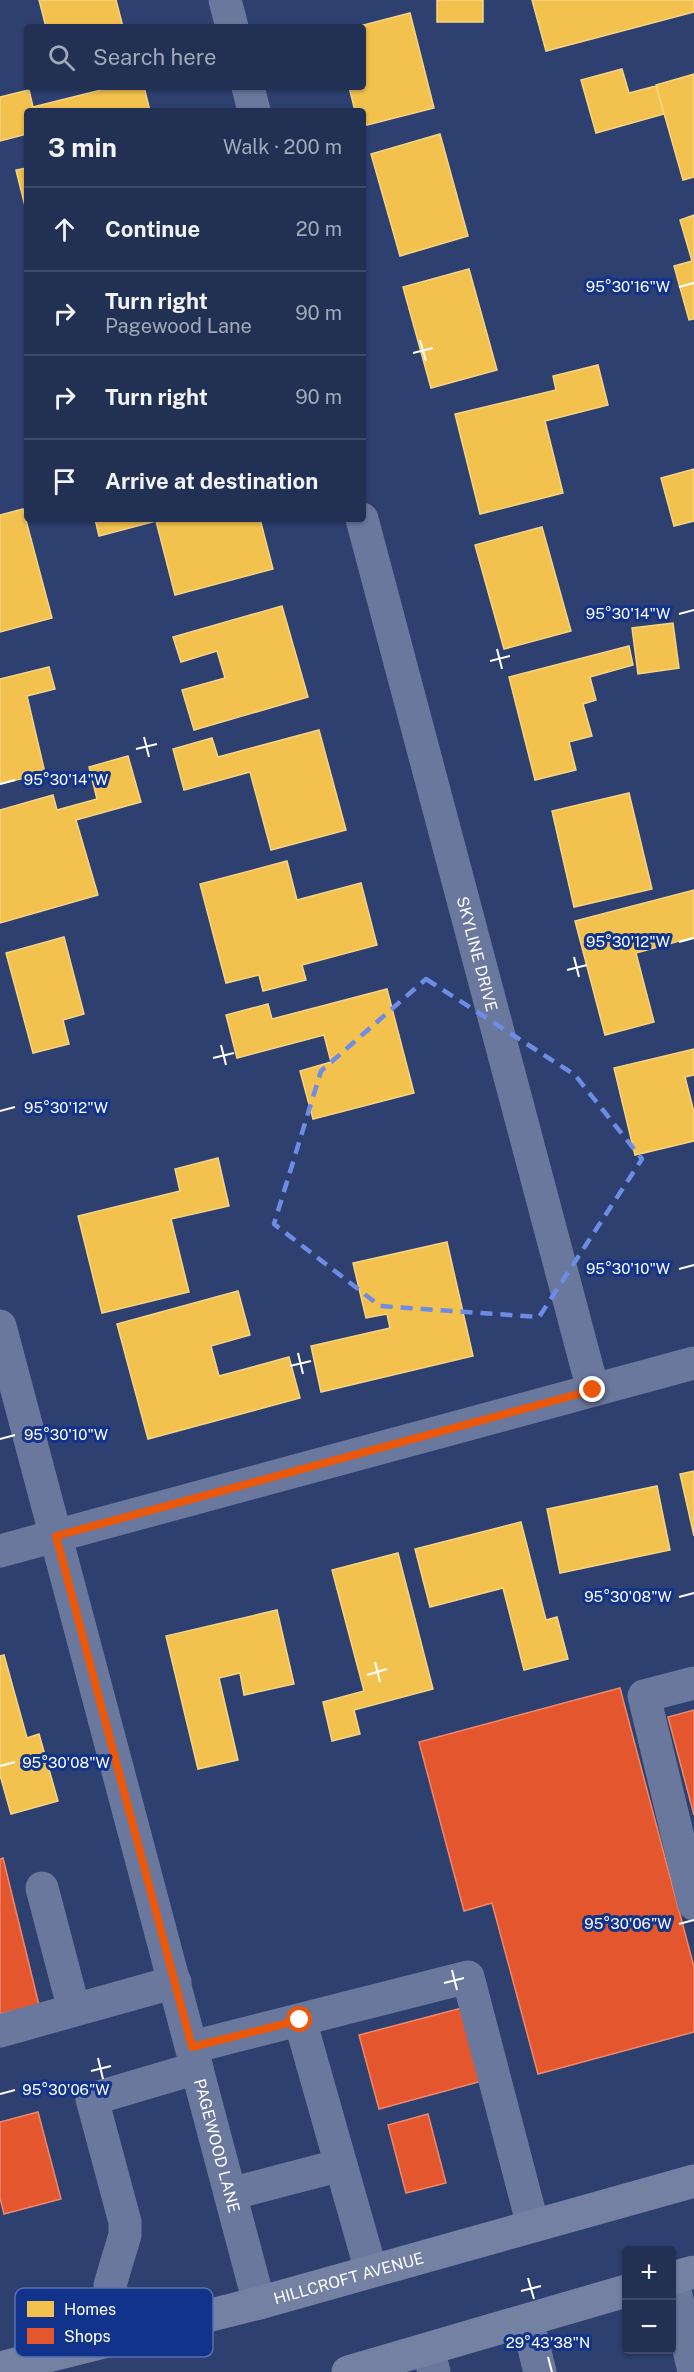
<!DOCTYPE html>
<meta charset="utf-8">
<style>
body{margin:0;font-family:"Public Sans",sans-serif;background:#2a385a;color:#f1f3f6}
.controls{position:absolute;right:18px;bottom:18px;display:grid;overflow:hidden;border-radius:6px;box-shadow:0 2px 4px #0004}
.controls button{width:54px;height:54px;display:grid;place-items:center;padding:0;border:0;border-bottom:2px solid #3f4b6b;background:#223054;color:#f1f3f6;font:30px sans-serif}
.stop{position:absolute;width:18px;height:18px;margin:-14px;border:4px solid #ea580c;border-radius:50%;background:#fff}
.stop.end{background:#ea580c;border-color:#fff;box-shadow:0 2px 6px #0008}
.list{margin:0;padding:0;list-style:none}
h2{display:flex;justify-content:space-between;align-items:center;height:78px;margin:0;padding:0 24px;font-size:26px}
h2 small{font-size:20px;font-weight:400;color:#a2a9b8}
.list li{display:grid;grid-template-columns:39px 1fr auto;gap:18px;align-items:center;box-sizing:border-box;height:84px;padding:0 24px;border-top:2px solid #3f4b6b}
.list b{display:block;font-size:22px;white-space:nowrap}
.list p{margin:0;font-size:20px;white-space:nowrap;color:#a2a9b8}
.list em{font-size:20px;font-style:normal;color:#a2a9b8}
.icon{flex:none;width:33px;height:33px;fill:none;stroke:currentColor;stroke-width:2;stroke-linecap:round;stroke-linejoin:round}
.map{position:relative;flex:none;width:694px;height:2372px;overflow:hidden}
.search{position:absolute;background:#223054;box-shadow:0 2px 4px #0004;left:24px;top:24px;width:342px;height:66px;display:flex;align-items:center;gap:15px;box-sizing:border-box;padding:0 21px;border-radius:6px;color:#a2a9b8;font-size:22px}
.panel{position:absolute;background:#223054;box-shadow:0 2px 4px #0004;left:24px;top:108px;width:342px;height:414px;border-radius:6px}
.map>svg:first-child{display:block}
</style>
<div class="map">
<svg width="694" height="2372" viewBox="0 0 694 2372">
<rect width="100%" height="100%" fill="#2e4070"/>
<path fill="#f2c14e" stroke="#f6d483" stroke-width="1.5" d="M 39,0 L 116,0 L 123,27 L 46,27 Z
M 437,0 L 483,0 L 483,22 L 437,22 Z
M 532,0 L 694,0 L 694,12 L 546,51 Z
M 410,13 L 434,108 L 363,126 L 363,111 L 355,111 L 349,87 L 363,87 L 363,27 L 356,27 Z
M 622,69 L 629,93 L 656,86 L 664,114 L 596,133 L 581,80 Z
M 694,74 L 694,177 L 683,180 L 656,85 Z
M 113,87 L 144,87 L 150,111 L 27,111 L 27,134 L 0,141 L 0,97 L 29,90 L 33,107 Z
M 440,134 L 468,236 L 400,256 L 371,154 Z
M 27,168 L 27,214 L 16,170 Z
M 694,215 L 694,319 L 689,320 L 674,266 L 692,261 L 680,220 Z
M 469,269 L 497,370 L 431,388 L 403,287 Z
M 598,365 L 608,405 L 545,421 L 563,493 L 480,514 L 455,414 L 556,390 L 553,376 Z
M 694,469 L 694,521 L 674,526 L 661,478 Z
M 23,509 L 52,618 L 0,632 L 0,515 Z
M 95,519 L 260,519 L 273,569 L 175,595 L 156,521 L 99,536 Z
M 542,527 L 571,631 L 504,649 L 475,545 Z
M 282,606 L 308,697 L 194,730 L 182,690 L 225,678 L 217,651 L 181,662 L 173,637 Z
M 673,623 L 679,668 L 638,674 L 632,628 Z
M 629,646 L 633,665 L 590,677 L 596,700 L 583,704 L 592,736 L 569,742 L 576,770 L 535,780 L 509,677 Z
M 49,667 L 55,689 L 27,696 L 45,773 L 0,784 L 0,679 Z
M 319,730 L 346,830 L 271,850 L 250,772 L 184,790 L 173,749 L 212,738 L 218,757 Z
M 128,756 L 141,802 L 76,820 L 98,895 L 0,923 L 0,810 L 53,795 L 57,810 L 97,799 L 89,767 Z
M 629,793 L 652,889 L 574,907 L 552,811 Z
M 287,861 L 297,900 L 361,883 L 377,945 L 302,965 L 306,980 L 263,991 L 259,975 L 226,983 L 200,884 Z
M 694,890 L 694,937 L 636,953 L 654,1022 L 605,1035 L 575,921 Z
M 64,937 L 84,1014 L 63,1020 L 69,1044 L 33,1053 L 6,953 Z
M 387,989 L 414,1093 L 313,1119 L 300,1071 L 331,1062 L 324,1035 L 237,1058 L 226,1015 L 268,1004 L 272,1019 Z
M 694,1049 L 694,1075 L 685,1077 L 694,1112 L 694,1141 L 635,1155 L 614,1068 Z
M 218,1158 L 229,1206 L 171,1219 L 189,1292 L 102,1313 L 78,1216 L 180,1191 L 175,1169 Z
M 447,1242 L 473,1356 L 321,1392 L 311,1346 L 390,1328 L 387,1314 L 366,1318 L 353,1263 Z
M 238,1291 L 250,1335 L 211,1346 L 219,1376 L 289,1357 L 300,1398 L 148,1439 L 117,1324 Z
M 694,1471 L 694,1536 L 680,1474 Z
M 657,1486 L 670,1550 L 560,1573 L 547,1509 Z
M 521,1522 L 546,1620 L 557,1617 L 568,1659 L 524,1670 L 503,1588 L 430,1607 L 415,1549 Z
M 398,1553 L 433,1689 L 354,1710 L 360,1734 L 332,1741 L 323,1702 L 364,1691 L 332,1570 Z
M 277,1610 L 294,1684 L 244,1695 L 240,1673 L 219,1678 L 238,1760 L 198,1769 L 166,1636 Z
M 4,1655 L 27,1738 L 39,1734 L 58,1801 L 11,1814 L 0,1775 L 0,1656 Z"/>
<path fill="#e4572e" stroke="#ec896d" stroke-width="1.5" d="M 620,1688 L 694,1967 L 694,2032 L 538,2074 L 492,1903 L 464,1911 L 419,1742 Z
M 694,1710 L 694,1815 L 668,1717 Z
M 3,1858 L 39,2005 L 0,2014 L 0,1859 Z
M 462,2008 L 482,2081 L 379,2109 L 359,2035 Z
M 38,2112 L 61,2199 L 4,2214 L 0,2198 L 0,2122 Z
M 428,2114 L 446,2183 L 406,2193 L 388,2125 Z"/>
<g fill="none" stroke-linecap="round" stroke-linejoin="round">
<g stroke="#6a789d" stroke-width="33">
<path d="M 225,0 L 232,27"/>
<path d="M 248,87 L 254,111"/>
<path id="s1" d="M 362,519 L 593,1390"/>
<path id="s2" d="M 0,1326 L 259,2303"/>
<path d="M 0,1551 L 694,1363"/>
<path d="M 694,1683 L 644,1696 L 694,1904"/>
<path d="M 42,1888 L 74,2010"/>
<path d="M 300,2020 L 371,2271"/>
<path d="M 0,2031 L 175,1982"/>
<path d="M 192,2047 L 468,1977 L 533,2226"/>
<path d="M 230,2194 L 341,2165"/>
<path d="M 672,2278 L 694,2371"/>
<path d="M 527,2320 L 540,2372"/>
<path d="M 121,2338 L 110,2285 L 125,2235 L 125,2222 L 92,2099 L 197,2068"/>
<path d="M 428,2349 L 434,2372"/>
</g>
<g stroke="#7481a3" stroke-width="33">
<path d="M 672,2278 L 694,2272"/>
<path id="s3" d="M 0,2368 L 259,2303 L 694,2181"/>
<path d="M 348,2372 L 626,2291"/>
</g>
</g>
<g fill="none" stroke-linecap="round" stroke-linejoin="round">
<path stroke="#ea580c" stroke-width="8" d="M 300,2020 L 192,2047 L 56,1536 L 593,1390"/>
</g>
<path fill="none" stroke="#6c8ce6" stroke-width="4.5" stroke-dasharray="12 8" stroke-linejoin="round" d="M 426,979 L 575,1075 L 642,1159 L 539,1317 L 380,1306 L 274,1224 L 321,1071 Z"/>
<path fill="none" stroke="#fff" stroke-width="2" d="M 679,287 L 694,283M 420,340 L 426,361M 413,353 L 433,348M 679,614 L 694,610M 497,649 L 502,669M 490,661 L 510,656M 144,737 L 149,757M 136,749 L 157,744M 0,784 L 15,780M 679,942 L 694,938M 574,957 L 579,977M 567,970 L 587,965M 221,1045 L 226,1065M 213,1058 L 234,1053M 0,1111 L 15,1107M 679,1269 L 694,1265M 298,1353 L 303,1374M 290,1366 L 311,1361M 0,1439 L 15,1435M 679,1597 L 694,1593M 375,1662 L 380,1682M 367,1675 L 387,1669M 0,1766 L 15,1762M 679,1924 L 694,1920M 452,1970 L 457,1990M 444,1983 L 464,1978M 98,2058 L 103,2079M 91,2071 L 111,2066M 0,2094 L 15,2090M 528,2278 L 534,2299M 521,2291 L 541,2286M 548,2357 L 552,2372"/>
<g text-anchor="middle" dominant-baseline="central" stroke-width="6" stroke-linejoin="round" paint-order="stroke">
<g font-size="16" fill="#fff" stroke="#12338c">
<text stroke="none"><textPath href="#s1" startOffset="450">SKYLINE DRIVE</textPath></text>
<text stroke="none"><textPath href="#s2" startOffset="848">PAGEWOOD LANE</textPath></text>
<text stroke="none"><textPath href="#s3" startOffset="360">HILLCROFT AVENUE</textPath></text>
</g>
</g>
<rect x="15" y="2288" width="198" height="69" rx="9" fill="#12338c" stroke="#5970ae" stroke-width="1.5"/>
<rect x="27" y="2301" width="27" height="16" fill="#f2c14e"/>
<rect x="27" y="2328" width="27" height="16" fill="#e4572e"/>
<g font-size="16" fill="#fff">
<text x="64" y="2315">Homes</text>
<text x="64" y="2342">Shops</text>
</g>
<g font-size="15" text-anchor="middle" fill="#fff" stroke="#12338c" stroke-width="6" stroke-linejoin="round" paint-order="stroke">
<text x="628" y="292">95°30'16"W</text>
<text x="628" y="619">95°30'14"W</text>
<text x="66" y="785">95°30'14"W</text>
<text x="628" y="947">95°30'12"W</text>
<text x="66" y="1113">95°30'12"W</text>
<text x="628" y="1274">95°30'10"W</text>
<text x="66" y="1440">95°30'10"W</text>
<text x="628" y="1602">95°30'08"W</text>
<text x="66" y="1768">95°30'08"W</text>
<text x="628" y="1929">95°30'06"W</text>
<text x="66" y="2095">95°30'06"W</text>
<text x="548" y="2348">29°43'38"N</text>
</g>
</svg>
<div class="controls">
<button>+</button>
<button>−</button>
</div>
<div class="stop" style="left:300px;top:2020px"></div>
<div class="stop end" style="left:593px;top:1390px"></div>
<div class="search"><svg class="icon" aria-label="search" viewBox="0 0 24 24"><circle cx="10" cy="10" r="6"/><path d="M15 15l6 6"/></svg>Search here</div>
<section class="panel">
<h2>3 min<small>Walk · 200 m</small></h2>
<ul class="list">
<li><svg class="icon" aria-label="ahead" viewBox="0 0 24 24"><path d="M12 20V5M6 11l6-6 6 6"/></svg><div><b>Continue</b></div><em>20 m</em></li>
<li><svg class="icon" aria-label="right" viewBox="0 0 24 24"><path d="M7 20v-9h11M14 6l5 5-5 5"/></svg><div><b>Turn right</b><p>Pagewood Lane</p></div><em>90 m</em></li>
<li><svg class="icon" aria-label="right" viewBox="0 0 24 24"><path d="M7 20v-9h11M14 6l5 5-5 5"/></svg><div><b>Turn right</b></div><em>90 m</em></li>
<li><svg class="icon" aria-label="arrive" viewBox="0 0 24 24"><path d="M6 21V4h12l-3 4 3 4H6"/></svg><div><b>Arrive at destination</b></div></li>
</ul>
</section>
</div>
